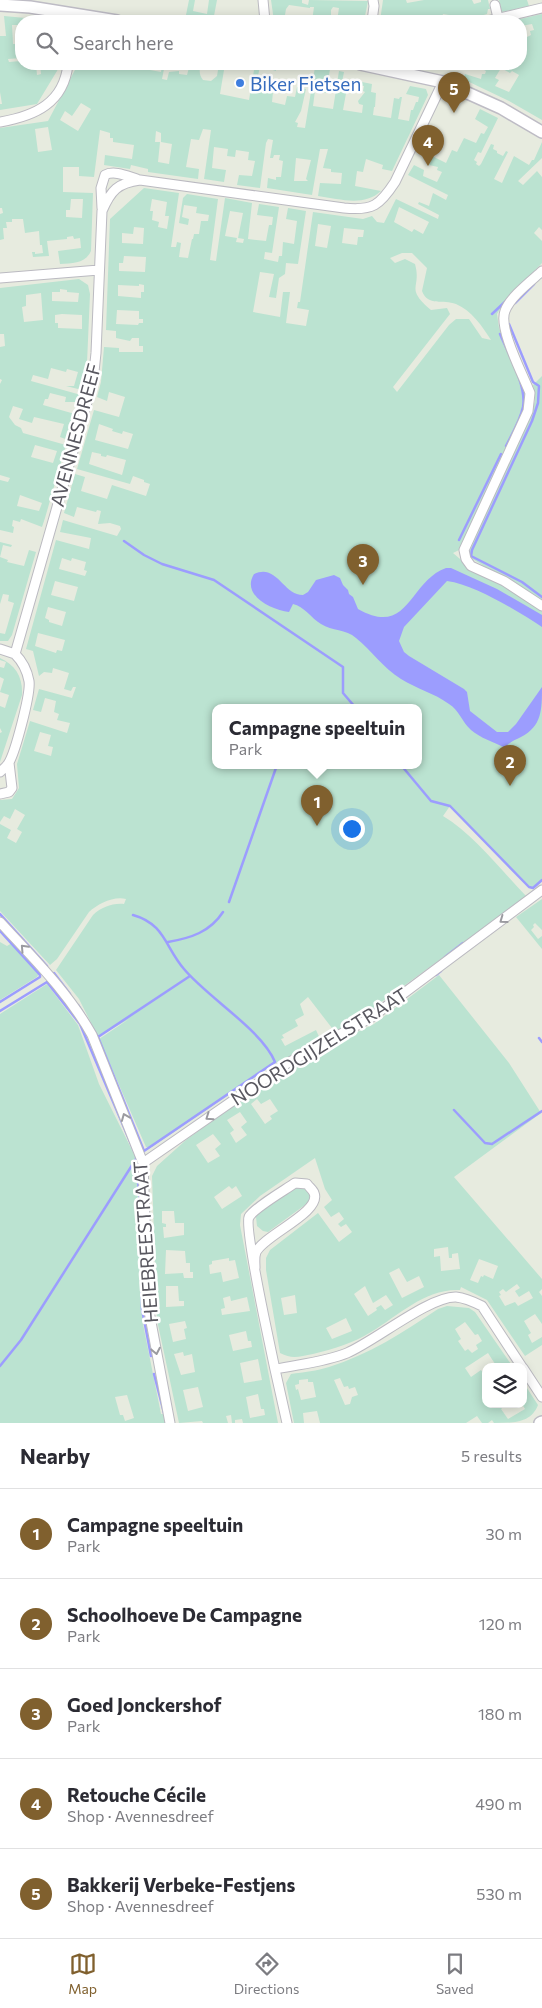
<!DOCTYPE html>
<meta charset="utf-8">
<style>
body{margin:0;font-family:Commissioner,sans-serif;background:#f2f2f3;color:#2b2b33}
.controls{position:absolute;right:15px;bottom:15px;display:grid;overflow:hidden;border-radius:10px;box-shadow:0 2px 12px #0003}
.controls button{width:45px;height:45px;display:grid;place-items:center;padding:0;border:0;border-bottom:1px solid #e1e1e2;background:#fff;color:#2b2b33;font:25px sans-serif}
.you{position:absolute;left:351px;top:828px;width:18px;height:18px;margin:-12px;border:4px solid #fff;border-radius:50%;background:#1a73e8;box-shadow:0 0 0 8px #1a73e833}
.badge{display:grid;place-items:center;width:32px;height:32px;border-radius:50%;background:#80602e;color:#fff;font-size:16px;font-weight:700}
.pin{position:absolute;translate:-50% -41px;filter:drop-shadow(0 1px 2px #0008)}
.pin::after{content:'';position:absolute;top:26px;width:18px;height:15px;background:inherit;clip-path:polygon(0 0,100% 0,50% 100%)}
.popup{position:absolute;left:212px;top:704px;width:210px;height:65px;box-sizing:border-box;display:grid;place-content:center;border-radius:10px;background:#fff;filter:drop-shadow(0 1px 4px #0005);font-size:16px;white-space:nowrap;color:#7c7c81}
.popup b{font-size:19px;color:#2b2b33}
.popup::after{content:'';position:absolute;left:50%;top:100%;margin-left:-10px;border:10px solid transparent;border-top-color:#fff}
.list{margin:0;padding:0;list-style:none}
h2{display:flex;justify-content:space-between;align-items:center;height:65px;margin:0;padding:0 20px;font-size:21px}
h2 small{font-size:16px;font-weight:400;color:#7c7c81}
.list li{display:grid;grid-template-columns:32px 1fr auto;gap:15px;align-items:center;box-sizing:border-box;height:90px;padding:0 20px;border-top:1px solid #e1e1e2}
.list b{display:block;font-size:19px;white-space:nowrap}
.list p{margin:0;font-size:16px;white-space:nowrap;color:#7c7c81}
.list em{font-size:16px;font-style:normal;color:#7c7c81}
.icon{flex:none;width:28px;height:28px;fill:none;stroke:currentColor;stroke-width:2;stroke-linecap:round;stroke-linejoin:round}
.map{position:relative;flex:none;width:542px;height:1423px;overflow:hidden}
.search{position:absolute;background:#fff;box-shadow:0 2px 12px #0003;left:15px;right:15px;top:15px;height:55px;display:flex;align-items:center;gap:12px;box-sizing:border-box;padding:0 18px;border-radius:20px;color:#7c7c81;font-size:19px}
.sheet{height:515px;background:#fff}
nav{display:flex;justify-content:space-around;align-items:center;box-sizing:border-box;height:70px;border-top:1px solid #e1e1e2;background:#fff;font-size:14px;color:#7c7c81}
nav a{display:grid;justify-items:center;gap:2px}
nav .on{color:#80602e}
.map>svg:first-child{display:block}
</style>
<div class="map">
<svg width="542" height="1423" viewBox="0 0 542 1423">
<rect width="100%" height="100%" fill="#e7ebdf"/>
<path fill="#bbe3d1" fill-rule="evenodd" d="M 189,0 L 195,0 L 193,11 L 207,14 L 209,0 L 217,0 L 213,21 L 185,20 Z
M 271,0 L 302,0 L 302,3 L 308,5 L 309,0 L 368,1 L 364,21 L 355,21 L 356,17 L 345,15 L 343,21 L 337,21 L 339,8 L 333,7 L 331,10 L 331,21 L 321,21 L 321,19 L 318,19 L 317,21 L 312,21 L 314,7 L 310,7 L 310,8 L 289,5 L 286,9 L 284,21 L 274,21 Z
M 383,0 L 406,0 L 407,3 L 424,0 L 472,0 L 474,4 L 481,2 L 481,0 L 488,0 L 490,9 L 488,9 L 487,14 L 480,16 L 481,21 L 466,21 L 467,19 L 459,17 L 458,21 L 448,21 L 449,15 L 443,14 L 441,21 L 412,21 L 412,20 L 408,19 L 407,21 L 388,18 L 387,21 L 380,21 Z
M 499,0 L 527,0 L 529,6 L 502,12 Z
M 542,14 L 542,120 L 509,101 L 463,79 L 465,74 L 481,79 L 482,74 L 485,74 L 486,71 L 482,69 L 484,64 L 521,64 L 521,40 L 531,35 L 530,31 L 534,30 L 532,24 L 521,26 L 521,21 L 511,21 ZM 501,68 L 510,73 L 512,71 L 519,75 L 509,92 L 495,86 L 499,80 L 495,78 Z
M 4,16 L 58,21 L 21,21 L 19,25 L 12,25 L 13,44 L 18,44 L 19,41 L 21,41 L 21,58 L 8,59 L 9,62 L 21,61 L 21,64 L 36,64 L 37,75 L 41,74 L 40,64 L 60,64 L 60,66 L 37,104 L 0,110 L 0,104 L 2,104 L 0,92 L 0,36 L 6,36 Z
M 76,64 L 88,64 L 88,65 L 99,67 L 100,64 L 114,64 L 114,69 L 124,70 L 125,64 L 139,64 L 139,68 L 161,72 L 162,65 L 160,64 L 165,64 L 162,79 L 167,80 L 169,72 L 179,71 L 179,74 L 187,75 L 190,64 L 201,64 C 199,71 199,74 203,80 L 211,81 L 217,76 L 219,64 L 225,64 L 220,94 L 249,100 L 255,64 L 276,64 L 276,71 L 260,66 L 257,81 L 272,84 L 274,82 L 272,102 L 285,105 L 287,96 L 295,97 L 297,87 L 306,89 L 301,111 L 295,122 L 298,123 L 297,127 L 305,128 L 315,67 L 330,69 L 326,93 L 315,91 L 313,106 L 333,109 L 339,71 L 344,72 L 341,87 L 347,88 L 343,110 L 362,113 L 363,105 L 359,104 L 358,101 L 365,92 L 363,91 L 364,86 L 356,85 L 357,81 L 372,84 L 371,92 L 376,93 L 375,107 L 374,107 L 373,115 L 391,118 L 394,98 L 399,99 L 400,97 L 402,97 L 398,119 L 409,121 L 411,110 L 413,110 L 416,102 L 418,102 L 419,97 L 406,94 L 410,86 L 426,89 L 428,95 L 392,171 L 382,169 L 383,165 L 366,159 L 363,172 L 357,171 L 355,186 L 381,191 C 364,207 340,199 318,196 L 320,183 L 341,184 L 342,173 L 331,172 L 331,169 L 323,168 L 328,149 L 320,149 L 312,195 L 267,188 L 268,178 L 276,180 L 276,177 L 281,177 L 283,161 L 279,160 L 280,155 L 274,155 L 273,158 L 270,158 L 273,140 L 268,139 L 266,143 L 260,188 L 237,185 L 239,175 L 252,176 L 255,161 L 248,160 L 249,152 L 236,150 L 235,157 L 227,156 L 228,149 L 214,147 L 212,168 L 226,170 L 224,182 L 204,179 L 211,130 L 203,129 L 199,140 L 191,139 L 186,167 L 199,169 L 198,179 L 148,172 L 148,169 L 131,165 L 130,169 L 104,165 L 105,155 L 132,159 L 134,145 L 113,142 L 113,138 L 110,138 L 110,133 L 100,130 L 94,177 L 79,176 L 79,167 L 63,167 L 63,192 L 93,193 L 91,251 C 85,264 73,263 60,264 L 58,251 L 81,248 L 80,238 L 74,239 L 73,236 L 67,237 L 67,239 L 47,241 L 49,256 L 33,257 L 32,252 L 35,252 L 35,254 L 43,253 L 42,245 L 40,245 L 39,231 L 25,233 L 23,219 L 12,219 L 12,222 L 6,222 L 7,228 L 3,228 L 4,239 L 0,240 L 0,214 L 3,213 L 2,208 L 0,208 L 0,128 L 48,121 L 76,68 ZM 81,103 L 91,109 L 78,131 L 60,120 L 65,111 L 72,116 ZM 48,127 L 52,150 L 38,152 L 35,129 ZM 156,131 L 161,133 L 161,142 L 172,144 L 169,164 L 158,162 L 160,142 L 155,142 ZM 296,158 L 311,160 L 306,179 L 308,181 L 294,181 ZM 71,199 L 83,199 L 82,218 L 66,217 L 66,210 L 70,210 Z
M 480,109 L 498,118 L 481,153 L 478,152 L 474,160 L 477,162 L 476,164 L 479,166 L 481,164 L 491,144 L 494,145 L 493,149 L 497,151 L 497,153 L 503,156 L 506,151 L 508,152 L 494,179 L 502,183 L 514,156 L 529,165 L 532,160 L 534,160 L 542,142 L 542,158 L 518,181 L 523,185 L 537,171 L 542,177 L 542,230 L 539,227 L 534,233 L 542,241 L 542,263 L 503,304 L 497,314 L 499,328 L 526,394 L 523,416 L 470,528 L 459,550 L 453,553 C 479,577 513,589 542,609 L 542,880 L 533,888 L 529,887 L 450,806 L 443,816 C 473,834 501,870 526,896 L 520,902 L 362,1016 L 335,1032 L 308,997 L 300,1004 L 304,1015 L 295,1020 L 298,1026 L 282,1035 L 284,1038 L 281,1039 L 285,1046 L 316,1030 L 321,1041 L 283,1061 L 276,1063 L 152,1147 L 146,1147 L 99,1039 L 129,1019 L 98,1037 L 79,999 L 56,970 L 93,915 C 102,907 112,903 124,904 L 126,899 C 113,896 98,904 89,912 L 57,959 L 50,965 L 0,911 L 0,824 L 11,830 L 7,838 L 16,843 L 22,832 L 17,829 L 25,815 L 15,809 L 10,819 L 4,816 L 0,822 L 0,800 L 12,799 L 19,788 L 17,764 L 30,721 L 67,733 L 70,723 L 57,720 L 59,714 L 54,712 L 56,701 L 45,698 L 41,712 L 33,710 L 39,689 L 72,698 L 76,687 L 73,687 L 71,691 L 64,689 L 69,673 L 53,668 L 52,673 L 44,672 L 39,676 L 33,651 L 26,649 L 56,540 L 89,549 L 91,538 L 60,532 L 63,520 L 117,536 L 121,529 L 120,526 L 110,523 L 98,524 L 101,511 L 97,510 L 96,512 L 77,507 L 74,517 L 64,513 L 75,474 L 85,477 L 81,491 L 107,499 L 112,485 L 146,496 L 150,484 L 144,482 L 144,480 L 133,476 L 130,484 L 77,469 L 94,410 L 119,417 L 125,397 L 109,392 L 107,401 L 97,397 L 101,382 L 104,347 L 119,348 L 119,352 L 143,352 L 143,346 L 139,346 L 139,338 L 132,338 L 130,341 L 116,338 L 116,331 L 106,330 L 110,219 L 144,188 L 179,193 L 171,247 L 176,247 L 177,242 L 181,243 L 179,257 L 188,258 L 192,239 L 193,239 L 194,234 L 199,234 L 201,221 L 208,221 L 209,215 L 196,213 L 197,207 L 184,205 L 182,217 L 189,219 L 188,225 L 179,223 L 183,198 L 187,194 L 218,199 L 210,260 L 216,261 L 225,198 L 252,203 L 248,239 L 266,241 L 269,225 L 272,225 L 273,217 L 257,215 L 259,204 L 279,207 L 272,253 L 265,252 L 264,259 L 278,262 L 279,256 L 282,256 L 283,242 L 294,244 L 297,221 L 286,219 L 288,208 L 306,211 L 298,264 L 286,263 L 285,274 L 279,278 L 276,298 L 269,297 L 274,274 L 260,272 L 253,312 L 280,317 L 283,292 L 290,292 L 286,323 L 306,326 L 309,310 L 297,308 L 298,302 L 300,302 L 313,212 L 363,219 L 372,216 L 377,222 L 384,223 L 396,199 L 438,219 L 439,215 L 418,204 L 419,202 L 429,206 L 433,193 L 446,200 L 448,195 L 408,175 L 414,165 L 424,170 L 423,176 L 437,182 L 442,172 L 437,170 L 438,167 L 429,165 L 432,158 L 419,152 L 420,150 L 446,163 L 452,150 L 457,152 L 464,138 L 476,143 L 481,133 L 484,134 L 488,127 L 475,119 ZM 152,199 L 167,202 L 165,216 L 169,216 L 167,229 L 158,227 L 159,222 L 152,220 L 153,211 L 150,211 ZM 399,207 L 429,222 L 423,234 L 414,229 L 412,232 L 394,222 ZM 230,211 L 243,213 L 238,238 L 244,239 L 243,243 L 236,242 L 237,238 L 225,236 ZM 318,224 L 331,226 L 327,248 L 315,246 ZM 134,227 L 144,228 L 143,244 L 122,243 L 122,233 L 133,234 ZM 344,228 L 364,230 L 363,237 L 358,237 L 357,245 L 342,243 ZM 402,253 L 412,253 L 427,268 L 422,291 C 428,307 443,299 456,304 C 472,311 482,326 491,340 L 482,338 L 469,319 L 456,319 L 449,325 L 397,392 L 393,387 L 450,314 L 447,308 L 431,310 C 404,287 422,289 415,264 L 405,259 L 395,263 L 390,258 ZM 124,256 L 146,257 L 145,272 L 119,271 L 119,263 L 123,263 ZM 139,284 L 144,285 L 144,292 L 141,292 L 141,298 L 118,296 L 118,285 L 139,286 ZM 117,310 L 139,311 L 139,319 L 143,319 L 143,323 L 139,323 L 138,325 L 116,324 ZM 99,424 L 113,429 L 112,431 L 122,434 L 123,431 L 133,434 L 128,449 L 95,440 ZM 92,452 L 101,454 L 101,456 L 106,457 L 107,455 L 126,460 L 122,475 L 89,464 ZM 62,558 L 71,561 L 72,558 L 86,562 L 84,570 L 87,571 L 85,576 L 59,569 ZM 55,581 L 78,587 L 74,601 L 51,595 ZM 48,607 L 66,612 L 62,626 L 49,622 L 49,620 L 45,618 ZM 38,633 L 65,640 L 62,651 L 57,650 L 56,653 L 35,646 ZM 216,707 L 418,707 L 418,765 L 216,765 ZM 40,732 L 51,735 L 48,746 L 53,747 L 51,756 L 34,751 Z
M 79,279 L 88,285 L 90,294 L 87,363 L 82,390 L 66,386 L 74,386 L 78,372 L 67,369 L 66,372 L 51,368 L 48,379 L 33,375 L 31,381 L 81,395 L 79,402 L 65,402 L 66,397 L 50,393 L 48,399 L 45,399 L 43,405 L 75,414 L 68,440 L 60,437 L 64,424 L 34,417 L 32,423 L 19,419 L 23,409 L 13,406 L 9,417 L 15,425 L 21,428 L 23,433 L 66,445 L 45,518 L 42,527 L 21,519 L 20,522 L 13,520 L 12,526 L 14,527 L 13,533 L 0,530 L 0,480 L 8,482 L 10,478 L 0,475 L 0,384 L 2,380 L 0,379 L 0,347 L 5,346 L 4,334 L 0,334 L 0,288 ZM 60,289 L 67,290 L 67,292 L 79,293 L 78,302 L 52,301 L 52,292 L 60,292 ZM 41,293 L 43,320 L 24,322 L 22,307 L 26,306 L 26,295 ZM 62,314 L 82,315 L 82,329 L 58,328 L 58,323 L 55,323 L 55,315 ZM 35,445 L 57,451 L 53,463 L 31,457 ZM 20,495 L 42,503 L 39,511 L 17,506 Z
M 542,376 L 542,602 L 471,558 L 469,552 L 532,410 L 535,401 L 533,385 Z
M 0,542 L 12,545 L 11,547 L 3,545 L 0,557 L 8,560 L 7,562 L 24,566 L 29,550 L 36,552 L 12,635 L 8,641 L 0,641 L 0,633 L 5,634 L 14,603 L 8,601 L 9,595 L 3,594 L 0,604 Z
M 0,658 C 16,665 23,678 22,695 L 0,762 L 0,733 L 2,732 L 0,728 L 0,706 L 5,708 L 9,695 L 0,692 L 4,679 L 0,677 L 0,667 L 4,668 L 6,662 L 0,660 Z
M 542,899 L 542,930 L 535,923 L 533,925 L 534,927 L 531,930 L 538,939 L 542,936 L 542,949 L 516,917 Z
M 0,942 L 7,946 L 12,943 L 40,972 L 37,977 L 0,1000 Z
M 439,975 L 509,1063 L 541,1113 L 454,1177 L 542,1279 L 542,1289 L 539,1292 L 542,1296 L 542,1324 L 535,1314 L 524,1321 L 531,1333 L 528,1335 L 532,1343 L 542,1337 L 542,1345 L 525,1356 L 487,1300 L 461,1287 L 460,1290 C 426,1288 399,1315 371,1332 C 353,1343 334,1349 313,1354 C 300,1356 293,1360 280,1353 L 266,1270 L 266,1258 L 270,1250 L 318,1213 L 339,1242 L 352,1232 L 346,1224 L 341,1227 L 338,1224 L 344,1219 L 339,1212 L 331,1217 L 324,1207 L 332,1200 L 325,1189 L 315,1158 L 260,1196 L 241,1214 L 240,1225 L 278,1423 L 243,1423 L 242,1419 L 235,1420 L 235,1423 L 232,1423 L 231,1415 L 226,1416 L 228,1423 L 203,1423 L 202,1421 L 179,1423 L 157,1320 L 152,1176 L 157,1166 L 186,1140 L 292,1063 L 374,1024 ZM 257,1099 L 261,1104 L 270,1099 L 278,1111 L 270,1116 L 272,1119 L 265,1124 L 251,1104 ZM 240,1112 L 247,1122 L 241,1127 L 247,1135 L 236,1143 L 230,1133 L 234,1130 L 227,1120 ZM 213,1134 L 221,1144 L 215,1149 L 220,1156 L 208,1163 L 196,1145 ZM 229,1186 L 232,1189 L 236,1186 L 242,1196 L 222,1209 L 214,1197 ZM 162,1211 L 174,1211 L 175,1223 L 184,1223 L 184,1235 L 164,1238 L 163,1227 L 166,1227 L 166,1224 L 162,1223 ZM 448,1247 L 449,1258 L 452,1258 L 452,1254 L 458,1253 L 460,1269 L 441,1271 L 440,1256 L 434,1257 L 434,1249 ZM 166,1250 L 185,1251 L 186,1263 L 190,1263 L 190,1272 L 193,1272 L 193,1278 L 184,1278 L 183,1273 L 165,1274 ZM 229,1258 L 229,1261 L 235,1260 L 239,1278 L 223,1282 L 221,1272 L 210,1274 L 209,1265 L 212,1264 L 212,1261 ZM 479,1259 L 498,1266 L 493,1279 L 484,1275 L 483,1277 L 481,1276 L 478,1283 L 470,1280 ZM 399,1268 L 407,1282 L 419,1276 L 424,1287 L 402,1298 L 389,1273 ZM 517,1284 L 520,1288 L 515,1291 L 519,1297 L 529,1291 L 533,1298 L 518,1306 L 515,1302 L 505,1306 L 499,1296 L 501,1295 L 499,1292 L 503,1289 L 506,1292 ZM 166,1286 L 178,1286 L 179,1301 L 184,1301 L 184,1306 L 166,1307 ZM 365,1286 L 373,1303 L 386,1295 L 393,1305 L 385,1310 L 381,1305 L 376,1308 L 377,1310 L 368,1316 L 354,1294 ZM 295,1295 L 297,1313 L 284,1315 L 281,1298 ZM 230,1296 L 231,1301 L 247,1297 L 250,1311 L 222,1315 L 221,1309 L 225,1308 L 223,1298 ZM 346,1318 L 352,1331 L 332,1339 L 326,1328 ZM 185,1321 L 187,1328 L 184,1329 L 186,1339 L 173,1342 L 169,1324 ZM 246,1331 L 248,1341 L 251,1341 L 252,1347 L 233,1351 L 229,1335 ZM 183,1352 L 184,1356 L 192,1354 L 195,1372 L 181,1375 L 174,1354 ZM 258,1359 L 262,1380 L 244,1383 L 240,1363 ZM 198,1387 L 203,1407 L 188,1411 L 183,1390 ZM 258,1394 L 261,1409 L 264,1409 L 265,1415 L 250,1418 L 246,1397 Z
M 47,984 L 78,1025 L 99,1084 L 136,1158 L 141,1204 L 143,1324 L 161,1414 L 165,1414 L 167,1423 L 0,1423 L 0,1014 ZM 127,1395 L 134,1418 L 125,1421 L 123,1415 L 120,1415 L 115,1397 Z
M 303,1186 C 309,1191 312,1194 309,1202 L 268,1232 L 263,1231 L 257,1226 L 256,1217 L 258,1212 L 297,1187 Z
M 447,1306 L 469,1308 L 475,1312 L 513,1367 L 497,1367 L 488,1353 L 465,1368 L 471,1377 L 481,1370 L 486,1377 L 486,1404 L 507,1404 L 501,1409 L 508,1419 L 525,1409 L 522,1404 L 523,1382 L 538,1405 C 531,1423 514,1423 494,1423 L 492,1420 L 488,1423 L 482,1423 L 477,1416 L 466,1423 L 320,1423 L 317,1411 L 303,1413 L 304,1423 L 294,1423 L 286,1383 L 291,1374 C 304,1372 317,1371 329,1367 C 368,1355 404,1332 438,1309 ZM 465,1322 L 475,1335 L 478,1334 L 482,1341 L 476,1345 L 478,1349 L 472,1353 L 468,1349 L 465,1351 L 458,1341 L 461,1339 L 455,1329 ZM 340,1378 L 344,1387 L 348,1386 L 349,1389 L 355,1387 L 358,1395 L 352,1397 L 350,1404 L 345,1405 L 334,1380 ZM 308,1379 L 308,1382 L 313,1382 L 316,1397 L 301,1400 L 298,1389 L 296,1390 L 295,1385 L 299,1384 L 299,1380 Z"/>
<path fill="#9c9dfe" d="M 446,568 L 451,568 L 497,589 L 542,615 L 542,627 C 517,611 476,585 447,581 L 404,627 L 399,641 L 404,652 L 409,656 L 464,689 L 467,692 L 470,711 L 497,732 L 508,732 L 516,724 L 542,687 C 542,710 542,726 521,737 C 515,740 509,742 505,748 C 494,742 480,738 471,730 C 462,722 459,710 449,704 C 434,693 417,689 401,679 C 383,668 372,651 356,638 C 346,629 332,631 321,624 C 311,618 304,606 293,604 L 289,612 C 271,610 241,595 254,574 C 277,563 283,595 303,595 L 308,592 L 316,580 L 334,575 L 340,578 L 343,585 L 348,590 L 349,594 L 353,597 L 358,609 C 409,638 409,581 446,568 Z"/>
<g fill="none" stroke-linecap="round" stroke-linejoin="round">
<path stroke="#9c9dfe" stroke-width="2.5" d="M 515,303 L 534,284
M 492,314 L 509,298
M 509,324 L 533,382 L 539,386 L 538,403 L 532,421 L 472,550 L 471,556 L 522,582 L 542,597
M 500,334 C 508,353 527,386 523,407 C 520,421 512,434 506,446
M 459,540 L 501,454
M 124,541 L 144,555 L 162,564 L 214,580 L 343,667 L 343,693 L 355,707
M 401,765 L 431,801 L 450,806 L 529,887 L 533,888 L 542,880
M 229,902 L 277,765
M 0,914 L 47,966
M 0,931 L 40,975 L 40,977 L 0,1002
M 168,942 C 191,938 210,932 223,912
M 445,957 L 463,943
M 54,973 L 70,994
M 436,975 L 441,971
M 78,1005 L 98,1037 L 144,1151 L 275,1062 C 262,1030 207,997 184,969 C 165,947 165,924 133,915
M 0,1011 L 47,982 L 80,1024 L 134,1151
M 364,1017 L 378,1007
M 98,1037 L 190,976
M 539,1038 L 542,1042
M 454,1110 L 485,1143 L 492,1144 L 542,1111
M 136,1156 L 140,1206 L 142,1309 L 151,1356
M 0,1366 L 21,1340 L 136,1159
M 154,1374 L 164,1413"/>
<defs>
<path id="street" d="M 263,0 L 265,21
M 495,5 L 498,18
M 372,21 L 374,6 L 373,0
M 487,21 L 542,8
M 0,122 C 35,116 64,103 68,64
M 102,208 L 101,188 L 105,175 C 114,170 127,176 137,179
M 542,271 C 531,281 510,297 505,311 C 498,328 523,375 530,393 L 528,411 L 464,550 L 466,559 L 471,566 L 504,581 L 542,606
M 0,278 L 99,270
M 0,649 L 15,654
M 0,772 C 2,770 6,767 8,764 C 15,754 31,693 29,681 C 27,670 23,662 15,654 L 93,381 L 96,353 L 102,211 C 111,190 118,183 140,180 L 344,208 C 373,211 380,205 395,182 L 443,82
M 0,794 L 9,792 L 12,788 L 9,763
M 0,922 C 33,958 68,992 92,1035 L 143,1163 L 148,1306 L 170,1423
M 143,1163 L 286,1064 L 372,1017 L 542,890
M 255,1268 C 255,1263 254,1257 256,1252 C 264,1235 322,1212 314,1193 C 313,1190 309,1187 307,1184 L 295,1183 C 285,1190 254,1208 249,1217 C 243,1229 281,1397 287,1423
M 523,1368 L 542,1397
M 276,1369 C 300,1364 325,1362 347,1353 C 375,1341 430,1296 456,1297 C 466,1298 474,1302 482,1306 L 522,1367"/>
<path id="secondary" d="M 0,5 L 30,7 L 117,21
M 360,64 L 443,82 L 501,108 L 542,132
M 540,1423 L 542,1422"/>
</defs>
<use href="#street" stroke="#bbbac1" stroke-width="11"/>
<use href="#secondary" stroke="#bebcc5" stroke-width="14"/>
<use href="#street" stroke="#fff" stroke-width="9"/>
<use href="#secondary" stroke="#fff" stroke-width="11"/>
</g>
<defs><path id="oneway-chevron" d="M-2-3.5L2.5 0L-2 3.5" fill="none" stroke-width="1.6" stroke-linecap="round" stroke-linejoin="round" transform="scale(1.25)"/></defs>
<g stroke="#9b9ba0">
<use href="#oneway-chevron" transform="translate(503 920) rotate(144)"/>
<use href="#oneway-chevron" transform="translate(24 948) rotate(-133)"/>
<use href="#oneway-chevron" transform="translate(125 1117) rotate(-112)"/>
<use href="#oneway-chevron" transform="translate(209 1117) rotate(145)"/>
<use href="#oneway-chevron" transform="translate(156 1351) rotate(79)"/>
</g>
<circle fill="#3f7fe0" stroke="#fff" stroke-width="2" cx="240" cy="83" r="5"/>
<g text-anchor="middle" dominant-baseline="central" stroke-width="5" stroke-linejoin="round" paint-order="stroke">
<g font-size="19" fill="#366cbe" stroke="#fff" text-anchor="start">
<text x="250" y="83">Biker Fietsen</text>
</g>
<g font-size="19" fill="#595860" stroke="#fff">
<text transform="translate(75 435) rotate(-75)">AVENNESDREEF</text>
<text transform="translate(319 1046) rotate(-32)">NOORDGIJZELSTRAAT</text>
<text transform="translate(145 1242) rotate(-94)">HEIEBREESTRAAT</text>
</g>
</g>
</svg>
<div class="controls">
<button><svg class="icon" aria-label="layers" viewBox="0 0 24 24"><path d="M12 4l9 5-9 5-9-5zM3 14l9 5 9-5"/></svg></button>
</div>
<div class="you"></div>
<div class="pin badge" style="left:317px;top:826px">1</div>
<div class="popup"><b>Campagne speeltuin</b>Park</div>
<div class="pin badge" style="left:510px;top:786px">2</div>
<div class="pin badge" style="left:363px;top:585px">3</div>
<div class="pin badge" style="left:428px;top:166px">4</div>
<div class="pin badge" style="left:454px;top:113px">5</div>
<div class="search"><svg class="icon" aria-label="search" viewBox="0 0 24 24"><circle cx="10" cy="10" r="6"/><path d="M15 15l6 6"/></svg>Search here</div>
</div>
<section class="sheet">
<h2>Nearby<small>5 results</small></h2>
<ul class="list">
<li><span class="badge">1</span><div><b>Campagne speeltuin</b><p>Park</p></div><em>30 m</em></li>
<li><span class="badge">2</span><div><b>Schoolhoeve De Campagne</b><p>Park</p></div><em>120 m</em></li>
<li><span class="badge">3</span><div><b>Goed Jonckershof</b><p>Park</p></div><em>180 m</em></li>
<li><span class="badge">4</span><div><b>Retouche Cécile</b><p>Shop · Avennesdreef</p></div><em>490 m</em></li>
<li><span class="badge">5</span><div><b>Bakkerij Verbeke-Festjens</b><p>Shop · Avennesdreef</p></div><em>530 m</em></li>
</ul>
</section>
<nav>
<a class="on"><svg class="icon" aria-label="map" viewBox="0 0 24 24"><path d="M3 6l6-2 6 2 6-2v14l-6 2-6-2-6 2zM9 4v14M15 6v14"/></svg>Map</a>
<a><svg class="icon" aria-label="directions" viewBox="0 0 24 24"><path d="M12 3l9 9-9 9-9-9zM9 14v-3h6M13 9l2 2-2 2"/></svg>Directions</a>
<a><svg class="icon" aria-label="saved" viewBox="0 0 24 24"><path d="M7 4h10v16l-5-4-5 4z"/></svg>Saved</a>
</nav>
